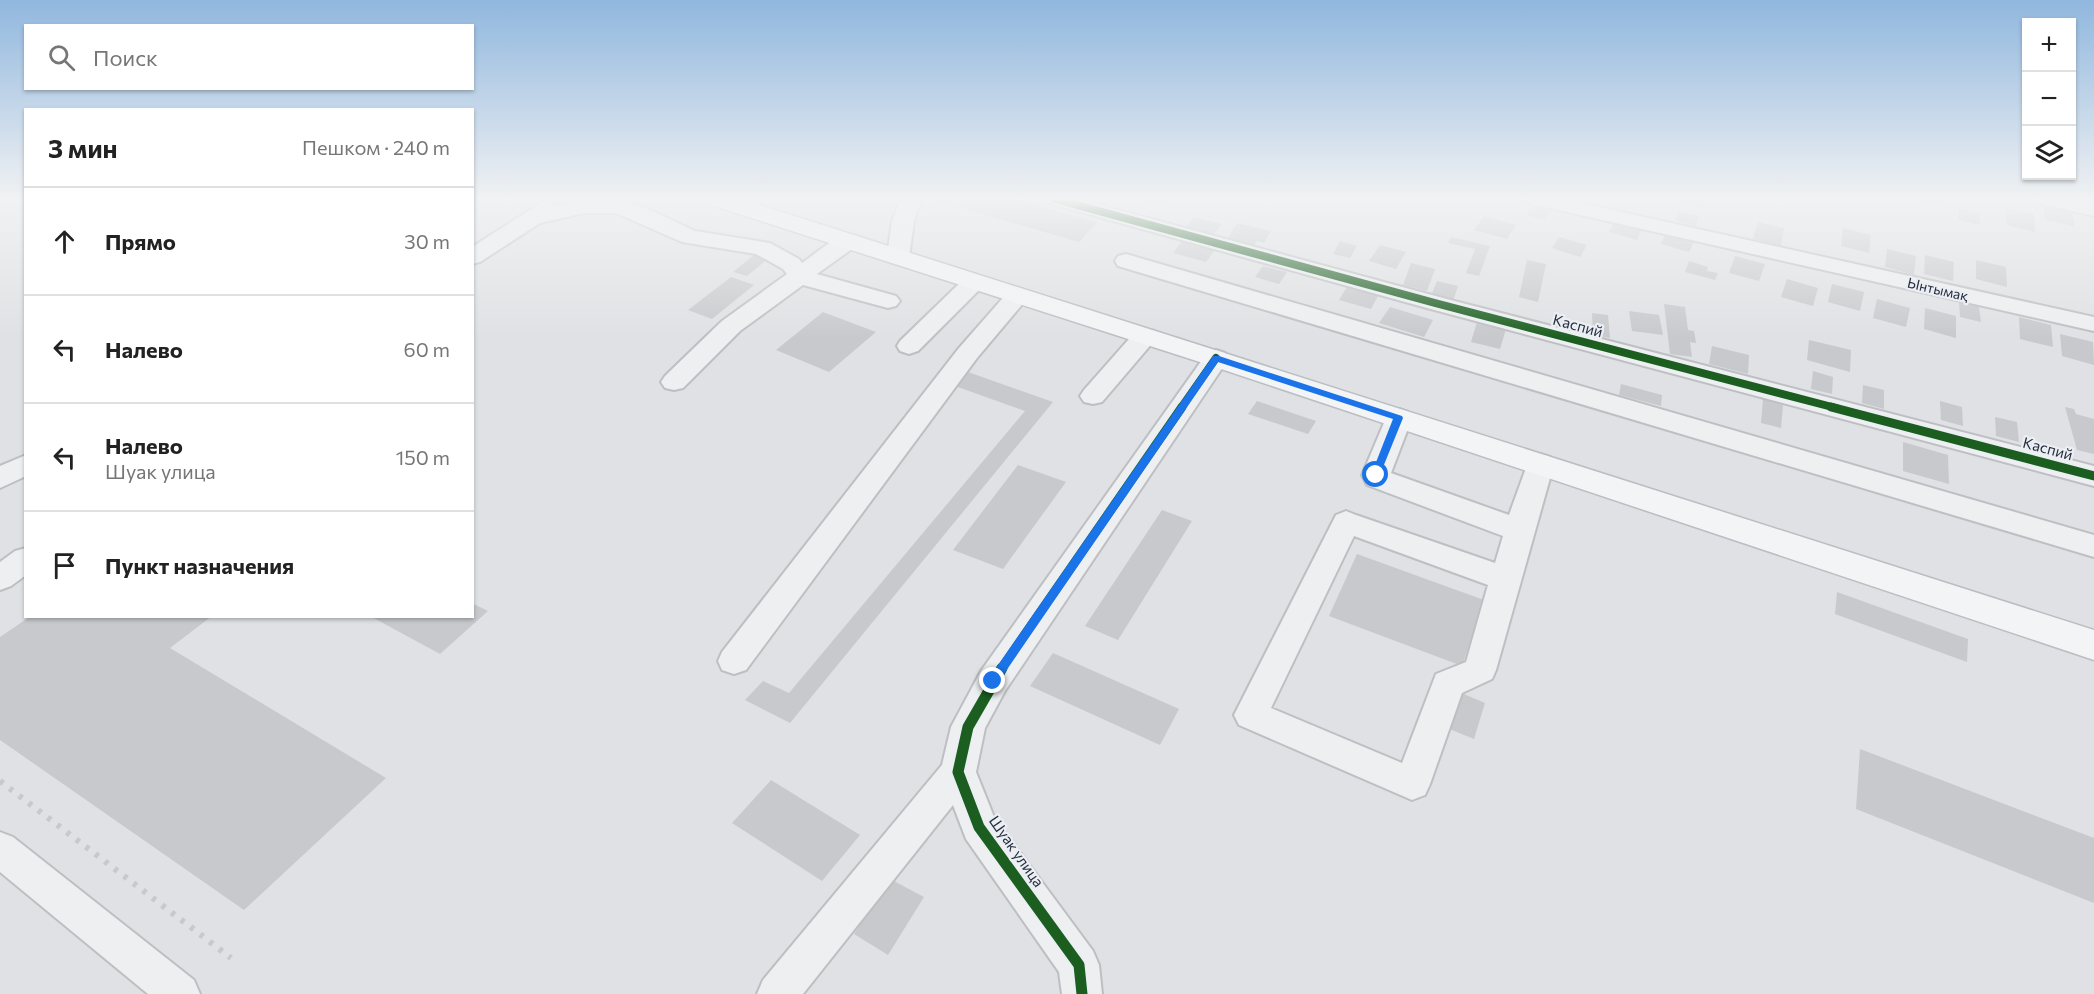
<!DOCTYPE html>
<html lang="ru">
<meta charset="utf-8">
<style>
body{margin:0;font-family:Commissioner,sans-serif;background:#f2f2f2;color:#222}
.controls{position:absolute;right:18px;top:18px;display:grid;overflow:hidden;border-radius:0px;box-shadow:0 2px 4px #0004}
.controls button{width:54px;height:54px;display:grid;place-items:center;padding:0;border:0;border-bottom:2px solid #e0e0e0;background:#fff;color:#222;font:30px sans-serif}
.stop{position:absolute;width:18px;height:18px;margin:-14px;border:4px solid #1a73e8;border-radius:50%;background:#fff}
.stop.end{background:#1a73e8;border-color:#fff;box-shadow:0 2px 6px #0008}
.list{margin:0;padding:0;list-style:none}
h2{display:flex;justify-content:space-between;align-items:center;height:78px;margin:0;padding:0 24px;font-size:26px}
h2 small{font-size:20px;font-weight:400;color:#767676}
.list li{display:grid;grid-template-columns:39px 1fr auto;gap:18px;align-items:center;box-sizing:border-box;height:108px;padding:0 24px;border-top:2px solid #e0e0e0}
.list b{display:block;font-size:22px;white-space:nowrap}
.list p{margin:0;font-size:20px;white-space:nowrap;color:#767676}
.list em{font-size:20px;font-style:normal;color:#767676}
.icon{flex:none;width:33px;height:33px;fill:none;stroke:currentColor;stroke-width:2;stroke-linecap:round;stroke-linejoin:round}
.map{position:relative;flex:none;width:2094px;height:994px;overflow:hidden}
.search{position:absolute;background:#fff;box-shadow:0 2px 4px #0004;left:24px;top:24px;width:450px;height:66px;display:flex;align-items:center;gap:15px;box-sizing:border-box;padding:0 21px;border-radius:0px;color:#767676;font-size:22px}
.panel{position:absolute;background:#fff;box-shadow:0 2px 4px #0004;left:24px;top:108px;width:450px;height:510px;border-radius:0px}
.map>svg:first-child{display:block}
</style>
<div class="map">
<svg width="2094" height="994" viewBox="0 0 2094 994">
<rect width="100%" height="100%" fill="#dfe1e4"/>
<path fill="#c7c9cc" d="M 944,199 L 1013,199 L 1097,222 L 1079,242 L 940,202 Z
M 1139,199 L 1168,199 L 1164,205 Z
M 1680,199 L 1707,199 L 1704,208 L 1679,202 Z
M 1917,199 L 1947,199 L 1947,206 L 1917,200 Z
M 2043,203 L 2072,209 L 2074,226 L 2045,220 Z
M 1532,206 L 1550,211 L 1545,220 L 1526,215 Z
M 2006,208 L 2034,214 L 2035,232 L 2007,225 Z
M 1959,209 L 1980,213 L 1980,225 L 1959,220 Z
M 1679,211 L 1699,216 L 1695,226 L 1675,220 Z
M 1484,216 L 1516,225 L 1507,239 L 1474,230 Z
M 1194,217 L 1222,224 L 1212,237 L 1184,229 Z
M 1616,220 L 1643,228 L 1637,240 L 1609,232 Z
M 1758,222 L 1784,228 L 1781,246 L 1753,239 Z
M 1237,223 L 1271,231 L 1264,243 L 1257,241 L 1253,247 L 1226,241 Z
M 1843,228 L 1871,235 L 1869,253 L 1841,246 Z
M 1666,232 L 1695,240 L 1689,252 L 1661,244 Z
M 1451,237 L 1490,246 L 1479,276 L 1466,273 L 1475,249 L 1448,243 Z
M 1559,237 L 1587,245 L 1580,257 L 1552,248 Z
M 1182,241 L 1215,250 L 1206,262 L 1173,253 Z
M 1340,241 L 1357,246 L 1350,258 L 1333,254 Z
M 1380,245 L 1406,252 L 1396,269 L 1369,261 Z
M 1887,249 L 1916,256 L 1914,275 L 1885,267 Z
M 755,254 L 769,258 L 747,276 L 733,272 Z
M 1925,255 L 1954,262 L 1953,281 L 1924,274 Z
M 1735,256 L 1765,264 L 1759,281 L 1729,273 Z
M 1527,260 L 1546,264 L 1538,302 L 1519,297 Z
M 1976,260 L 2006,267 L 2007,287 L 1976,279 Z
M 1689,261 L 1708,267 L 1707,271 L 1718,273 L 1715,280 L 1685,272 Z
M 1411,263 L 1435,269 L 1427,291 L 1403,285 Z
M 1263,266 L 1287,272 L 1279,284 L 1255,277 Z
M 731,277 L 754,285 L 712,319 L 688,310 Z
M 1787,279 L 1818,288 L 1813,306 L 1781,297 Z
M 1437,281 L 1458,286 L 1452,304 L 1430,298 Z
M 1832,284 L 1864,292 L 1860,311 L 1828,302 Z
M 1348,285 L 1379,294 L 1371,309 L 1339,300 Z
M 1877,299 L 1910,308 L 1906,327 L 1873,318 Z
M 1959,302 L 1979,307 L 1981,322 L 1960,317 Z
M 1664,304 L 1685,307 L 1688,330 L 1694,331 L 1696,343 L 1690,342 L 1692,357 L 1670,354 Z
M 1390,307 L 1433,320 L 1424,337 L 1379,323 Z
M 1925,308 L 1956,316 L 1956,338 L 1924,329 Z
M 1629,311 L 1659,315 L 1663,335 L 1632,331 Z
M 823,312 L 876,332 L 829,372 L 776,350 Z
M 1592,313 L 1608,315 L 1610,338 L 1593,335 Z
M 2019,317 L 2051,325 L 2053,347 L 2020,339 Z
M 1477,322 L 1506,329 L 1500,349 L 1471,342 Z
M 2060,334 L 2093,342 L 2094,365 L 2062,356 Z
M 1809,340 L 1851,350 L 1850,372 L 1807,360 Z
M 1712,346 L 1749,355 L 1748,374 L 1709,364 Z
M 1813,371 L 1833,377 L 1832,394 L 1811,389 Z
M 968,372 L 1053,402 L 790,723 L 745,700 L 763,681 L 789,693 L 1025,411 L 955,386 Z
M 1621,384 L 1662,395 L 1661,406 L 1619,395 Z
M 1863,385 L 1884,390 L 1884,409 L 1862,403 Z
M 1763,399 L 1783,405 L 1781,428 L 1761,423 Z
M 1257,401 L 1316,421 L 1308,434 L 1248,414 Z
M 1940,401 L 1962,407 L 1963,426 L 1941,420 Z
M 2065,407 L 2074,409 L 2076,414 L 2094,419 L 2094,454 L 2077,450 Z
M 1995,417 L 2017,422 L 2019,442 L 1996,436 Z
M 1903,442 L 1948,455 L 1949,484 L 1903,471 Z
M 1018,465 L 1066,482 L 1003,569 L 953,550 Z
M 1162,510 L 1192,521 L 1118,640 L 1085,626 Z
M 1357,554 L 1484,600 L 1462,666 L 1329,616 Z
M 1837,592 L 1968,639 L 1967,662 L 1835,614 Z
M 472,603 L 488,611 L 440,654 L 370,616 L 472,616 Z
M 31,616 L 212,616 L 170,648 L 386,778 L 244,910 L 0,740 L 0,637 Z
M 1053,653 L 1179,709 L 1160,745 L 1030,686 Z
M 1459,692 L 1485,703 L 1474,739 L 1447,728 Z
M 1860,749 L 2094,838 L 2094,903 L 1856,809 Z
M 771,780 L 860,835 L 822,881 L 732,823 Z
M 890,879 L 924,897 L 888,955 L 854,934 Z"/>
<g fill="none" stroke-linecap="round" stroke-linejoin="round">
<defs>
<path id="minor" d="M 901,199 L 922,199 L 914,221 L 909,257 L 906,262 L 898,264 L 890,262 L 887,257 L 892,221 Z
M 1044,199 L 1078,199 L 1443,298 L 2094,466 L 2094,486 L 1427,308 L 1048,203 Z
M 1525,199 L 1563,199 L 2094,317 L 2094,331 L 1536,205 L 1529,203 Z
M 2033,199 L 2072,199 L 2094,204 L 2094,216 L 2037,203 Z
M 584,201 L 626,202 L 650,210 L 695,231 L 770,243 L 799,259 L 802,263 C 817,253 837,232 856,236 L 859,241 L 856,246 L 817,274 L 896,296 L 900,301 L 896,306 L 888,308 L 803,285 L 740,331 L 683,388 L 674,390 L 665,388 L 661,382 L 665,376 L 722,321 L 787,274 L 783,269 L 756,254 L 682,242 L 616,213 L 584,213 L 540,223 L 480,262 L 472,264 L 472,247 L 541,203 L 549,202 L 558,206 Z
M 1126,254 L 2094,535 L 2094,557 L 1118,266 L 1115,261 L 1118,256 Z
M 974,275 L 982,277 L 986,282 L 982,287 L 918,351 L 909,354 L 900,351 L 897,346 L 900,341 L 966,277 Z
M 1017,289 L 1025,291 L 1029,296 L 1025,301 L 977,358 L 746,670 L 734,674 L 722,670 L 718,661 L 722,652 L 959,348 L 1009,291 Z
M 1145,329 L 1154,331 L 1157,336 L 1154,341 L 1102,402 L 1093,404 L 1084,402 L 1080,396 L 1084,390 L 1136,331 Z
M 1216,350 L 1225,353 L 1229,358 L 1005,691 L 985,728 L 976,772 L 994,817 L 1093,951 L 1099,965 L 1102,994 L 1062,994 L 1059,972 L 966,839 L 953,805 L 803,994 L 757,994 L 763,980 L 942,765 L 951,727 L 981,671 L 1207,353 Z
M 1399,409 L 1408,412 L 1412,418 L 1391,473 L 1509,515 L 1530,457 L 1540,454 L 1550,457 L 1554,464 L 1496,670 L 1492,679 L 1462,693 L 1430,784 L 1425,795 L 1412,800 L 1239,725 L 1234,715 L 1336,515 L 1346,511 L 1356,515 L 1495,563 L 1503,536 L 1367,485 L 1362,475 L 1386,418 L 1390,412 ZM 1354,536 L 1488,585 L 1466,662 L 1436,674 L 1402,763 L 1271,708 Z
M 26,455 L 26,476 L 0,488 L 0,466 Z
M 26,548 L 26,575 L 11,586 L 0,590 L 0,562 L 15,551 Z
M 0,832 L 13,837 L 194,980 L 200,994 L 148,994 L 0,872 Z"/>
<path id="major" d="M 705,199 L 741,199 L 2094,630 L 2094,660 L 1206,364 L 708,204 Z"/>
</defs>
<use href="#minor" stroke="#bdbfc2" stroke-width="4"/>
<use href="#major" stroke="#babec2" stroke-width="3"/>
<use href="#minor" fill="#eeeff1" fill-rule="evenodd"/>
<use href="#major" fill="#f3f4f5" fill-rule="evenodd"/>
<path stroke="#c8c9cc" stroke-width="6" stroke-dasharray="4 8" stroke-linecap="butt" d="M 0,781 L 231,958"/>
<defs>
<path id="cycleway-far2" d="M 1055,199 L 1435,303 L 1836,408
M 1181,408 L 1216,358"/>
<path id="cycleway-far1" d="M 1831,407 L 2094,476
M 1001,669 L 1182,407"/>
<path id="cycleway" d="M 1002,668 L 968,727 L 958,772 L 979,827 L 1079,965 L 1082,994"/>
</defs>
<use href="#cycleway-far2" stroke="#ebeff4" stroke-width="10"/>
<use href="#cycleway-far1" stroke="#ebeff4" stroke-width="13"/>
<use href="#cycleway" stroke="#ebeff4" stroke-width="15"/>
<use href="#cycleway-far2" stroke="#1b5e20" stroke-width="8"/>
<use href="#cycleway-far1" stroke="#1b5e20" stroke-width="9"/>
<use href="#cycleway" stroke="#1b5e20" stroke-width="11"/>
</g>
<linearGradient id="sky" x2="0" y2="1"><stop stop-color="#90b7de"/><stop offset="0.59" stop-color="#f1f2f3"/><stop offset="1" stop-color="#f1f2f3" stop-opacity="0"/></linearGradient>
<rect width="2094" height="338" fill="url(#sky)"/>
<path fill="#1a73e8" d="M 1213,356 L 1219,356 L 1402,416 L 1403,418 L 1379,477 L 1372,477 L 1371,475 L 1393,419 L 1218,362 L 997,684 L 989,684 L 989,678 Z"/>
<g text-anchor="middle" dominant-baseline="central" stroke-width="4.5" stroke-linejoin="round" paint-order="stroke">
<g font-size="14" fill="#262d3d" stroke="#ebeff4">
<text transform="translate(1938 289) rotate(13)">Ынтымақ</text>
</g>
<g font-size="15" fill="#262d3d" stroke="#ebeff4">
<text transform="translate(1578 325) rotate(15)">Каспий</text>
<text transform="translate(2048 448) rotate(15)">Каспий</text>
<text transform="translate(1017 851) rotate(55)">Шуак улица</text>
</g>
</g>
</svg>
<div class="controls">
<button>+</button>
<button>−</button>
<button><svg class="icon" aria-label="layers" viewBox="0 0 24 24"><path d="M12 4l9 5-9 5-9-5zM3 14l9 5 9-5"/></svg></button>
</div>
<div class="stop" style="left:1376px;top:475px"></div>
<div class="stop end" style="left:993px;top:681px"></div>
<div class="search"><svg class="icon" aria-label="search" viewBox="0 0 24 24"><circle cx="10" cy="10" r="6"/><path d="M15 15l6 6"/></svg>Поиск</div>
<section class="panel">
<h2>3 мин<small>Пешком · 240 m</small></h2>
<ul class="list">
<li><svg class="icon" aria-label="ahead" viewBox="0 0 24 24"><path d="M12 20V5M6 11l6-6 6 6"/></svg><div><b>Прямо</b></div><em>30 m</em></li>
<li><svg class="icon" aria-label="left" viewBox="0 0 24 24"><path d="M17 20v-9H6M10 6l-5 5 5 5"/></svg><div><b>Налево</b></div><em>60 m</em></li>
<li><svg class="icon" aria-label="left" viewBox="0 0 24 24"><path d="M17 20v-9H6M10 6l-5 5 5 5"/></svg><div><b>Налево</b><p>Шуак улица</p></div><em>150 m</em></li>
<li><svg class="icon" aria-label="arrive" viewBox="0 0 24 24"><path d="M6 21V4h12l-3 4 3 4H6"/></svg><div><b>Пункт назначения</b></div></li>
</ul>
</section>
</div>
